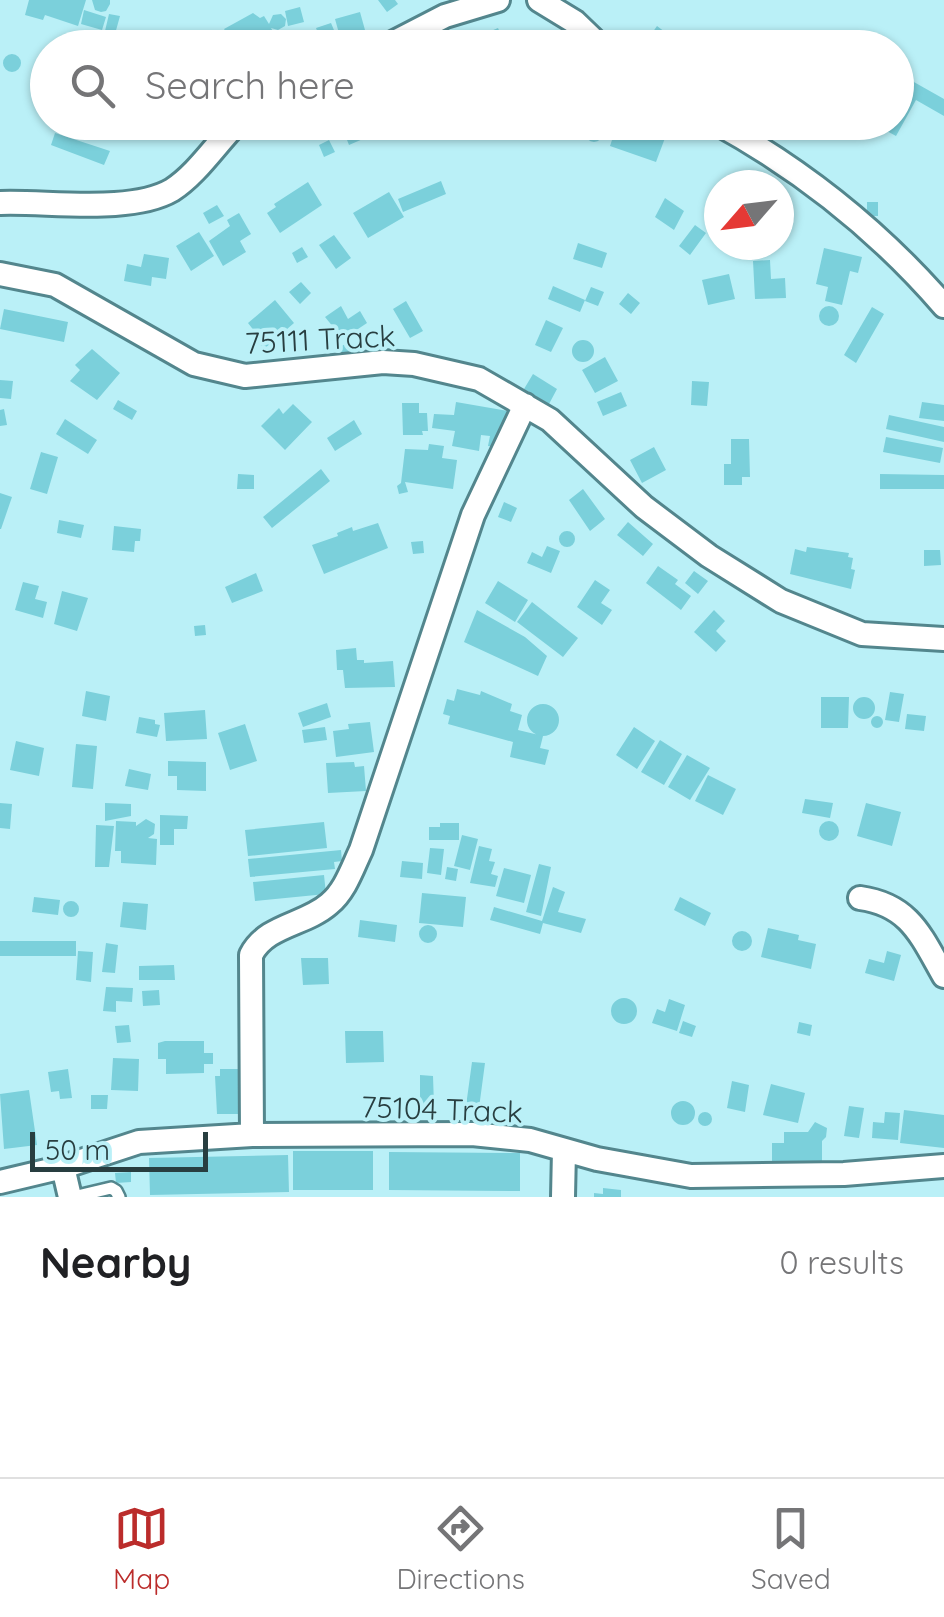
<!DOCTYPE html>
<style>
body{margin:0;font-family:Quicksand,sans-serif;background:#f2f2f2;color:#202124}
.compass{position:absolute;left:704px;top:170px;width:90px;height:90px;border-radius:50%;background:#fff;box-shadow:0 2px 8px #0004;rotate:242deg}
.scale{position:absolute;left:30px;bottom:25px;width:178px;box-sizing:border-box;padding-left:10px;border:5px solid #283e40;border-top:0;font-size:28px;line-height:35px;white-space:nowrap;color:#283e40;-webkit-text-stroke:8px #baf0f7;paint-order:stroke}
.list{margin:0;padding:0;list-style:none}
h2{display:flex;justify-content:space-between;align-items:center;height:130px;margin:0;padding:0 40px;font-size:42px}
h2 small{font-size:32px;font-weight:400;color:#757577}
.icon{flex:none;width:55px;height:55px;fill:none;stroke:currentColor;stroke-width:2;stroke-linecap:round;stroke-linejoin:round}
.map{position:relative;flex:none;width:944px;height:1197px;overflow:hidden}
.search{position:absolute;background:#fff;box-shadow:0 2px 8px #0004;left:30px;right:30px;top:30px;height:110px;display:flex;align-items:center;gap:25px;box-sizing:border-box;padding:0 35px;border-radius:55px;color:#757577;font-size:38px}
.sheet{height:280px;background:#fff}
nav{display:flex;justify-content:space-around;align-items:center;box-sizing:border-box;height:140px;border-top:2px solid #e0e0e0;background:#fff;font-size:28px;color:#757577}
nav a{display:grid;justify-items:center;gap:5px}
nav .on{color:#bb2c2b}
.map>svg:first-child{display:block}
</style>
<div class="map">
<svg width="944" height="1197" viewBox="0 0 944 1197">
<rect width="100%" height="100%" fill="#baf0f7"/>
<path fill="#7bd0db" d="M 29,0 L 86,0 L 78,26 L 45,15 L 43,20 L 25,15 Z
M 92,0 L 110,0 L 110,4 L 106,11 L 101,12 L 95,10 Z
M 378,0 L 395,0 L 398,4 L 387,12 Z
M 300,7 L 304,22 L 288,26 L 285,11 Z
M 84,10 L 106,17 L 102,30 L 81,24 Z
M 360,12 L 365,30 L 340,37 L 335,19 Z
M 253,13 L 260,18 L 264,16 L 269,24 L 273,15 L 281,14 L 286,19 L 285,26 L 278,30 L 271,28 L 275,35 L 253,48 L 228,48 L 224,40 L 229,37 L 224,29 Z
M 109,14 L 120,16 L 115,34 L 105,31 Z
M 331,23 L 336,35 L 321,41 L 316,28 Z
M 657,26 L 669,35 L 672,31 L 684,40 L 679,48 L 659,48 L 662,44 L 650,36 Z
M 498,28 L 505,44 L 511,42 L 513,48 L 490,48 L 484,34 Z
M 556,41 L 557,48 L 531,48 L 531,44 Z
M3 63a9 9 0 1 1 18 0a9 9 0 1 1-18 0Z
M 905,77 L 944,99 L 944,116 L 916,100 L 896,136 L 885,130 L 890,122 L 896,122 L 896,111 L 908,91 L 899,86 Z
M 340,122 L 383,122 L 386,129 L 349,145 Z
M 493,122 L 557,122 L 557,124 L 496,138 Z
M 618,122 L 648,122 L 668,130 L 656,162 L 610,146 Z
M585 133a9 9 0 1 1 18 0a9 9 0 1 1-18 0Z
M 55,133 L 110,151 L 104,165 L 51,145 Z
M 329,140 L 335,152 L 324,157 L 319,145 Z
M 441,181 L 446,194 L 403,212 L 398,199 Z
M 308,182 L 322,205 L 280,233 L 267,213 L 276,207 L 274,204 Z
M 389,192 L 404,217 L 368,238 L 353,213 Z
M 665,198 L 684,211 L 674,230 L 655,217 Z
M 867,202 L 878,202 L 878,216 L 867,216 Z
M 217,205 L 224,216 L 209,224 L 203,213 Z
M 239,213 L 251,234 L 240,241 L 246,252 L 223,266 L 209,241 L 230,226 L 227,220 Z
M 695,225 L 706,233 L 690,255 L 679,246 Z
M 199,232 L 214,256 L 191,271 L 176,246 Z
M 334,235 L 351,258 L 336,269 L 319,245 Z
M 578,243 L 607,253 L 602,268 L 573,259 Z
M 741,245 L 773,245 L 752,260 Z
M 302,247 L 308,257 L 297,263 L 292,253 Z
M 824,248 L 862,257 L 858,273 L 850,271 L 842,305 L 825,301 L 828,287 L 816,284 Z
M 144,254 L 169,258 L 166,279 L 152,277 L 151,286 L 124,281 L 127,264 L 141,267 Z
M 770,260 L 771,279 L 785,278 L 786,298 L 755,299 L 753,261 Z
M 729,274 L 735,299 L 708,305 L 702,280 Z
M 301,282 L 311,293 L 300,304 L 289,292 Z
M 553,286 L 585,300 L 580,312 L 548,299 Z
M 591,287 L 604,292 L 598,306 L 585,301 Z
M 628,293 L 640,303 L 631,314 L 619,304 Z
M 275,300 L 294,323 L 264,349 L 252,335 L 255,332 L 248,323 Z
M 406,301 L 423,331 L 410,338 L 393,309 Z
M819 316a10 10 0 1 1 20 0a10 10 0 1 1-20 0Z
M 341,306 L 348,319 L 360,311 L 367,323 L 343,339 L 325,317 Z
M 872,307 L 884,314 L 856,363 L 844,355 Z
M 4,309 L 68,322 L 64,342 L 0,329 Z
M 546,320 L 563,328 L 551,352 L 535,345 Z
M572 351a11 11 0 1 1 22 0a11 11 0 1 1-22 0Z
M 348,343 L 353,352 L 343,356 L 339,347 Z
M 92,349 L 120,373 L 97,400 L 70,381 L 80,370 L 75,365 Z
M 605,357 L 618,381 L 595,393 L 582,370 Z
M 533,374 L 557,389 L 549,404 L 524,389 Z
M 0,380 L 13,381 L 11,399 L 0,398 Z
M 692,381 L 709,382 L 707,406 L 691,405 Z
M 621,392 L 627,406 L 603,416 L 597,402 Z
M 118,400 L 137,411 L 132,420 L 113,409 Z
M 456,402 L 508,411 L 502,448 L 488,446 L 490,436 L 481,435 L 479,451 L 452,446 L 455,431 L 432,428 L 434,414 L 454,415 Z
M 922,402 L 944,405 L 944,421 L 919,418 Z
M 402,403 L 419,403 L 419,413 L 427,413 L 428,431 L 422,431 L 423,435 L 403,435 Z
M 293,404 L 312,422 L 285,450 L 261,426 L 279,408 L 283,414 Z
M 4,409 L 7,425 L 0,426 L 0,410 Z
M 889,415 L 944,427 L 944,442 L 886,429 Z
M 65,419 L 97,440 L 88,454 L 56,434 Z
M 354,420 L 362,434 L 335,451 L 327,438 Z
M 886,437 L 943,448 L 940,463 L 883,452 Z
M 731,439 L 749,439 L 750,477 L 742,477 L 742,485 L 724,485 L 724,464 L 731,464 Z
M 429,444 L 444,446 L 442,458 L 457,460 L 453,489 L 405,482 L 408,492 L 399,494 L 397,486 L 401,483 L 405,449 L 428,450 Z
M 654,447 L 666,470 L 642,483 L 630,460 Z
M 41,452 L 58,457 L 47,494 L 30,489 Z
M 321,469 L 330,481 L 272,528 L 263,517 Z
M 238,474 L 254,475 L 254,489 L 237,489 Z
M 880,474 L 944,475 L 944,489 L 880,489 Z
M 583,489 L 605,519 L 590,531 L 569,500 Z
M 0,493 L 12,497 L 1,529 L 0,529 Z
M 504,502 L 517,508 L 511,522 L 498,517 Z
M 59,520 L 84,525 L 81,538 L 57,533 Z
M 628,522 L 653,544 L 643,556 L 617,535 Z
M 378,523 L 388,548 L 324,574 L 312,545 L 338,536 L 337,533 L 352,527 L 353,531 Z
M 114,526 L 141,529 L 140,541 L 135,541 L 134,552 L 112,550 Z
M559 539a8 8 0 1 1 16 0a8 8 0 1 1-16 0Z
M 423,541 L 424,553 L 413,554 L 411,542 Z
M 547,546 L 560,551 L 551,573 L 527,563 L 532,552 L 542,557 Z
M 807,547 L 849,553 L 848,557 L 853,558 L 851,569 L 855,570 L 851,589 L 790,574 L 795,549 L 806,552 Z
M 924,550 L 940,550 L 941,565 L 924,566 Z
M 658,566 L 678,580 L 675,584 L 691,596 L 681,610 L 646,583 Z
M 694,571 L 708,581 L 698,594 L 685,583 Z
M 256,573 L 263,591 L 232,603 L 225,587 Z
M 595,580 L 610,590 L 601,603 L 612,610 L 602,625 L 577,607 Z
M 498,581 L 528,600 L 515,622 L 485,603 Z
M 23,582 L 39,586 L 35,599 L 47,602 L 43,618 L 15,610 Z
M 62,591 L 88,598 L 77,631 L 54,624 Z
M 532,602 L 578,638 L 563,657 L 517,622 Z
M 477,610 L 525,637 L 547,656 L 538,676 L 464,642 Z
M 714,610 L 725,621 L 716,631 L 726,641 L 716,652 L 694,632 Z
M 205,625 L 206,635 L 195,636 L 194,626 Z
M 356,648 L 357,660 L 364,660 L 364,663 L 393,661 L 395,687 L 345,688 L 343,670 L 337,670 L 336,650 Z
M 457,689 L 480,695 L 481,691 L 512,704 L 510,711 L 522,715 L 518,730 L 543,736 L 540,748 L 549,750 L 545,765 L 510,757 L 513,742 L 448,724 L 450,716 L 443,714 L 447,699 L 454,701 Z
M 86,691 L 110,696 L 106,721 L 82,716 Z
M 890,692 L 904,694 L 899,722 L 885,720 Z
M853 708a11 11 0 1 1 22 0a11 11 0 1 1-22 0Z
M 821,697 L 849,697 L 848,728 L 821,728 Z
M 327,703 L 331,717 L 303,727 L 298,713 Z
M527 720a16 16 0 1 1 32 0a16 16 0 1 1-32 0Z
M 205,710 L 207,739 L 166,741 L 164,713 Z
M 907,714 L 926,716 L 924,731 L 905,729 Z
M871 722a6 6 0 1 1 12 0a6 6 0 1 1-12 0Z
M 139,717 L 155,720 L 155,724 L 160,725 L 157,737 L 136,733 Z
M 370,722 L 374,752 L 336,757 L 333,731 L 349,729 L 348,724 Z
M 245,724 L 257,761 L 230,770 L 218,733 Z
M 325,727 L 327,740 L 304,743 L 302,730 Z
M 634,727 L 655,741 L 637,769 L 616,755 Z
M 660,740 L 682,754 L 664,785 L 641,772 Z
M 16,741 L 44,748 L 39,776 L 10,770 Z
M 76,744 L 97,746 L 93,789 L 72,787 Z
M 687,755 L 710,768 L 690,800 L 668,787 Z
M 168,761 L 206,762 L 206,791 L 177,790 L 177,776 L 168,776 Z
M 354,762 L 355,767 L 364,766 L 366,791 L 328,793 L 326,763 Z
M 129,769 L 151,774 L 148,790 L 125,786 Z
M 708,775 L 736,789 L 723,815 L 695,801 Z
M 805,799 L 833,803 L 830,818 L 802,813 Z
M 0,803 L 12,804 L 10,829 L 0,828 Z
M 105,803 L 131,804 L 131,816 L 105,821 Z
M 866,803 L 901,812 L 892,846 L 857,836 Z
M 160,815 L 188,816 L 187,829 L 174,829 L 174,845 L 160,845 Z
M 146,819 L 155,824 L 154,834 L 148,838 L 157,839 L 156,865 L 121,863 L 121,851 L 115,851 L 116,821 L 136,822 L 136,826 Z
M819 831a10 10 0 1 1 20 0a10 10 0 1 1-20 0Z
M 324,822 L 327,848 L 248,856 L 245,830 Z
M 440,823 L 459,823 L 459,840 L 429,840 L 429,827 L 440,827 Z
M 96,825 L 114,826 L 109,867 L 95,867 Z
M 462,835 L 478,839 L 470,870 L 454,866 Z
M 479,846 L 492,849 L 489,861 L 495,862 L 491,874 L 498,876 L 495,887 L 470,883 Z
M 430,848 L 444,849 L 441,875 L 427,873 Z
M 341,850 L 342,861 L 334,862 L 335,869 L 250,877 L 248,859 Z
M 402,861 L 423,863 L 422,879 L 400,877 Z
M 539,864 L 551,867 L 541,916 L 526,912 Z
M 447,867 L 458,869 L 456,881 L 445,879 Z
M 504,868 L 531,875 L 524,903 L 496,896 Z
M 324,875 L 326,894 L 255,901 L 253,882 Z
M 553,887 L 565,892 L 558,912 L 586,919 L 581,933 L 543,923 L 540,934 L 490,920 L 494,907 L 542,921 Z
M 422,893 L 466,897 L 463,927 L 419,923 Z
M 34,897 L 60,900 L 58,915 L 32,912 Z
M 680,897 L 711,913 L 705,926 L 674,910 Z
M63 909a8 8 0 1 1 16 0a8 8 0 1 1-16 0Z
M 123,902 L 148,904 L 146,930 L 120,927 Z
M 360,920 L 397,925 L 395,942 L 358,937 Z
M419 934a9 9 0 1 1 18 0a9 9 0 1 1-18 0Z
M 768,928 L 799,935 L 798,940 L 816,944 L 811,969 L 761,957 Z
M732 941a10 10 0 1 1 20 0a10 10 0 1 1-20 0Z
M 0,941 L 76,941 L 76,956 L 0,956 Z
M 106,943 L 118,945 L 115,973 L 102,972 Z
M 78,951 L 93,952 L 91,982 L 76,980 Z
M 887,951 L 901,955 L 894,981 L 865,973 L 869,959 L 884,963 Z
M 301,958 L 328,958 L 329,984 L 303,985 Z
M 174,965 L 175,980 L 139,980 L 139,966 Z
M 106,987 L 133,988 L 132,1002 L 116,1001 L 116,1012 L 103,1011 Z
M 159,990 L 160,1005 L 143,1006 L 142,991 Z
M611 1011a13 13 0 1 1 26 0a13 13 0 1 1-26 0Z
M 669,999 L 685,1005 L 677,1031 L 652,1023 L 657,1009 L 665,1012 Z
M 683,1021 L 696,1026 L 692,1037 L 679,1033 Z
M 799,1022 L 812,1025 L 810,1036 L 797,1033 Z
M 129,1025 L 131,1042 L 117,1043 L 115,1026 Z
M 345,1031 L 383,1031 L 384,1062 L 346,1063 Z
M 165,1041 L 204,1041 L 204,1053 L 213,1053 L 213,1064 L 204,1064 L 204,1073 L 166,1074 L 166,1059 L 158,1059 L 158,1043 Z
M 113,1058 L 139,1059 L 138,1091 L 111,1090 Z
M 472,1062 L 485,1063 L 479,1108 L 466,1106 Z
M 68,1069 L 72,1098 L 60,1099 L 59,1091 L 51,1092 L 48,1072 Z
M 220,1069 L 241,1069 L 241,1114 L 217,1114 L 215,1076 L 220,1076 Z
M 420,1075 L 433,1076 L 434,1105 L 420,1105 Z
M 732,1081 L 749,1085 L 745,1112 L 727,1108 Z
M 771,1084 L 805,1093 L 798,1123 L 763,1115 Z
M 29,1090 L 37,1145 L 4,1149 L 0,1094 Z
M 91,1095 L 108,1095 L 107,1109 L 91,1109 Z
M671 1113a12 12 0 1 1 24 0a12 12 0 1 1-24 0Z
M 849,1106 L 864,1108 L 859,1138 L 844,1136 Z
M 904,1110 L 944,1115 L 944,1148 L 900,1143 Z
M698 1119a7 7 0 1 1 14 0a7 7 0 1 1-14 0Z
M 885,1112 L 900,1113 L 898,1140 L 872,1138 L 873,1122 L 884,1123 Z
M 815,1122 L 827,1128 L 826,1137 L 822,1141 L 822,1161 L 772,1161 L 772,1143 L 784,1143 L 784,1132 L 808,1132 Z
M 293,1151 L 373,1151 L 373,1190 L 293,1190 Z
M 389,1152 L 520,1153 L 520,1191 L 389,1190 Z
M 288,1155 L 289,1192 L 150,1195 L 149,1158 Z
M 131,1172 L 131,1182 L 116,1183 L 115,1173 Z
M 603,1188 L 621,1190 L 621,1197 L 594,1197 L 594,1193 L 603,1194 Z"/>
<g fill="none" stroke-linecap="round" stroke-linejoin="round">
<defs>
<path id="service" d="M 73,1197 L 111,1188 L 116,1191 L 119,1197"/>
<path id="minor" d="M 539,0 L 575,22 L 602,48
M 383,48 L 445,16 L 498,0
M 715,122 C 801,169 880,232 944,306
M 0,203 C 48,201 131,214 172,190 C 197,174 216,144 238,122
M 0,274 L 55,285 L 194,364 L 245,376 L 383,362 L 414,364 L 479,379 L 550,420 L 644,507 L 709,556 L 781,601 L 862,634 L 944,639
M 860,898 C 910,905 921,936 944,976
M 252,1135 L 251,955 C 266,925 305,925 329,904 C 345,891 352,869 361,850 L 473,515 L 525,405
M 63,1167 L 70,1197
M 0,1182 L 63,1167 L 139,1142 L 252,1135 L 472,1134 L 530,1140 L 597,1159 L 691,1176 L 844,1174 L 944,1166
M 563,1197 L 564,1150"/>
</defs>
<use href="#service" stroke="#53868d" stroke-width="16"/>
<use href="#minor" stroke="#53868d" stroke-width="28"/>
<use href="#service" stroke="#fff" stroke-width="11"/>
<use href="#minor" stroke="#fff" stroke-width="22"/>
</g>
<g text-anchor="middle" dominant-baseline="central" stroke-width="8" stroke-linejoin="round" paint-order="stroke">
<g font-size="30" fill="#283e40" stroke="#baf0f7">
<text transform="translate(320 339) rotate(-3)">75111 Track</text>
<text transform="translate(442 1109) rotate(2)">75104 Track</text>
</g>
</g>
</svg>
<svg class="compass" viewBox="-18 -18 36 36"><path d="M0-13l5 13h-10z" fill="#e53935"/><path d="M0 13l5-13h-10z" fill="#757577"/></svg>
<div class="scale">50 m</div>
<div class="search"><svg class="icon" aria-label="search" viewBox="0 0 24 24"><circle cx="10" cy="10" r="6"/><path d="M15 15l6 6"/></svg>Search here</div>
</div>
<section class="sheet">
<h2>Nearby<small>0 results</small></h2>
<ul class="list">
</ul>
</section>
<nav>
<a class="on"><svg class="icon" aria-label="map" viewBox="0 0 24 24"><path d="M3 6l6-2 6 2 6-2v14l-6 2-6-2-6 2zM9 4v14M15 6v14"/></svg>Map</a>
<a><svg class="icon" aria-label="directions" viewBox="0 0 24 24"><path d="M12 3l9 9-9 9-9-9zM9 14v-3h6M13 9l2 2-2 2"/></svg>Directions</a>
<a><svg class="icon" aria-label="saved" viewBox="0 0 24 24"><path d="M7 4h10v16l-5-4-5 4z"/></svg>Saved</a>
</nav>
